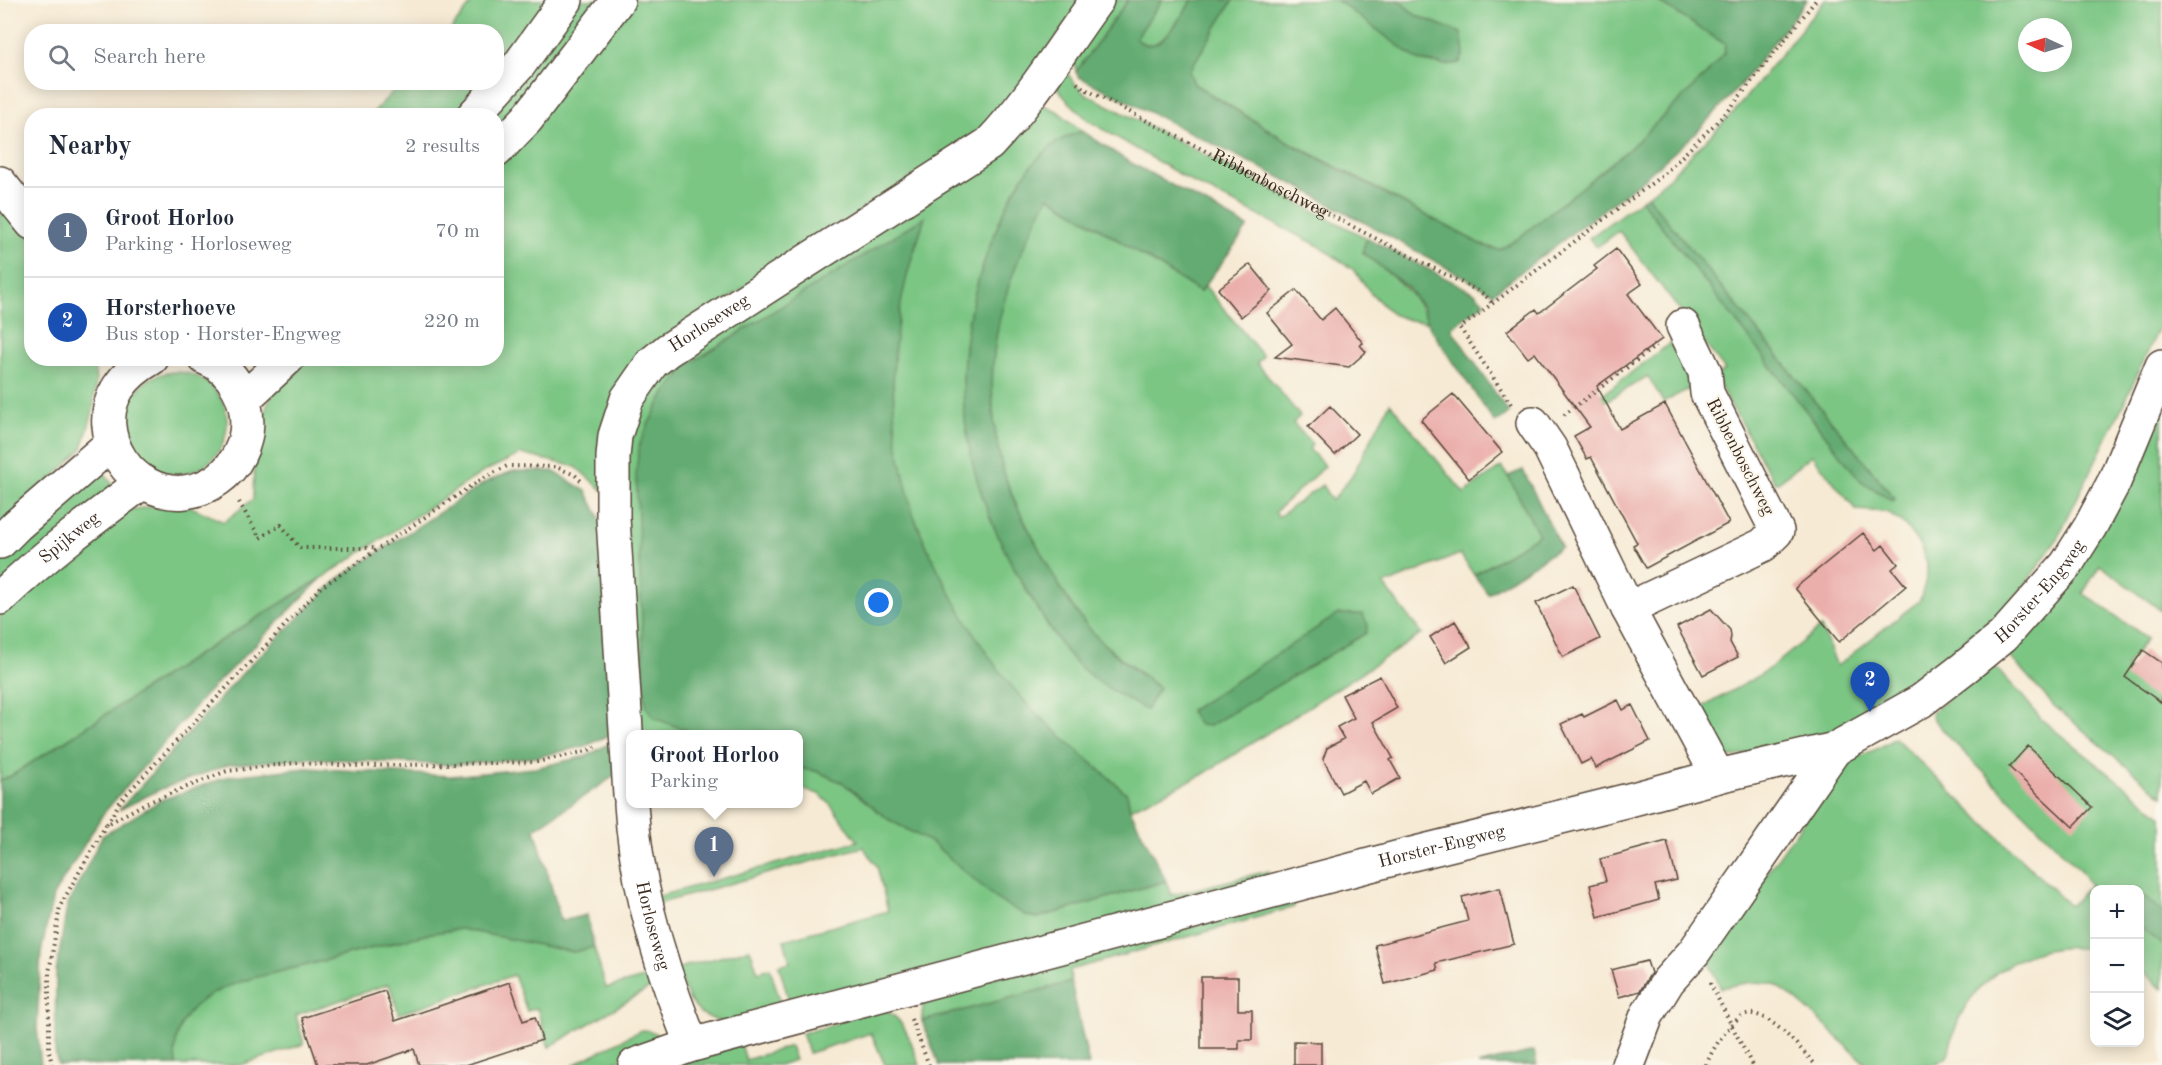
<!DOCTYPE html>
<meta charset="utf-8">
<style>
body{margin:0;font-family:"Old Standard TT",serif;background:#f2f2f3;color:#1f2937}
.controls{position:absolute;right:18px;bottom:18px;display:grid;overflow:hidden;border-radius:12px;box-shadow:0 3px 15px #0003}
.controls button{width:54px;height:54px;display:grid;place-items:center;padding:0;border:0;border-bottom:2px solid #e0e1e3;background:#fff;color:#1f2937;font:30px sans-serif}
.compass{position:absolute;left:2018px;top:18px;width:54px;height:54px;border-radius:50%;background:#fff;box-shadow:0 3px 15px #0003;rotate:274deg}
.you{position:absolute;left:879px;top:603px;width:21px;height:21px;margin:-15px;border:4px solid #fff;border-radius:50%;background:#1a73e8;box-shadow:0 0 0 9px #1a73e833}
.badge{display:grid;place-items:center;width:39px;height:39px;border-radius:50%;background:#0f766e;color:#fff;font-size:20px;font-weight:700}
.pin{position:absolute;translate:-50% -50px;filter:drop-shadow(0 2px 3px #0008)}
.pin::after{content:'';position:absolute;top:32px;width:21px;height:18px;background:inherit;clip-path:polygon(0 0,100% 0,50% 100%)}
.popup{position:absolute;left:626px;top:730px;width:177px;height:78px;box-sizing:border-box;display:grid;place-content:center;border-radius:12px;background:#fff;filter:drop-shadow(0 2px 4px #0005);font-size:20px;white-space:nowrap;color:#747a83}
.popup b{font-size:22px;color:#1f2937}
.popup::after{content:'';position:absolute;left:50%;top:100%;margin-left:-12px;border:12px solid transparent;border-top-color:#fff}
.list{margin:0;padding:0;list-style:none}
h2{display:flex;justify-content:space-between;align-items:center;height:78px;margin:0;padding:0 24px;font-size:26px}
h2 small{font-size:20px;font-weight:400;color:#747a83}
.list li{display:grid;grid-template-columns:39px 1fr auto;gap:18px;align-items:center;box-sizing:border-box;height:90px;padding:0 24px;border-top:2px solid #e0e1e3}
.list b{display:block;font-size:22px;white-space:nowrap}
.list p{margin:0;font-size:20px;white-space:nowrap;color:#747a83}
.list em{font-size:20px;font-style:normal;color:#747a83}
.icon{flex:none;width:33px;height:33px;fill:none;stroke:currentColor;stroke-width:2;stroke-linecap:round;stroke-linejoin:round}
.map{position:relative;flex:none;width:2162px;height:1065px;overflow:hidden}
.search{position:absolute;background:#fff;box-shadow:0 3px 15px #0003;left:24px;top:24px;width:480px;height:66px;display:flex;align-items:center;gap:15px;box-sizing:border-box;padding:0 21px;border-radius:24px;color:#747a83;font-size:22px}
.panel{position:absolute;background:#fff;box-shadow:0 3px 15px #0003;left:24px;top:108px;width:480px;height:258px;border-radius:24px}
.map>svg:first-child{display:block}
</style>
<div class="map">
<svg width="2162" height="1065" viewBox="0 0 2162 1065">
<rect width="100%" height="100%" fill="#fbf7ec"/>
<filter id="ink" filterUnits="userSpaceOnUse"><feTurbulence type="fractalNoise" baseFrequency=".0167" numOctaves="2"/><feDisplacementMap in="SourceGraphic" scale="12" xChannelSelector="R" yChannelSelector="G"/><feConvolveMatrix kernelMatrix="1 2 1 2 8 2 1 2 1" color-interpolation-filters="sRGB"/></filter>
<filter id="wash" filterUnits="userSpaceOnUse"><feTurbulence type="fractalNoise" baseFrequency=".008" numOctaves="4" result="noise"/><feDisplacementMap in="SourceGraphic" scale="24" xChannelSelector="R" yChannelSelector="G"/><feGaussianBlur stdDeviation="1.35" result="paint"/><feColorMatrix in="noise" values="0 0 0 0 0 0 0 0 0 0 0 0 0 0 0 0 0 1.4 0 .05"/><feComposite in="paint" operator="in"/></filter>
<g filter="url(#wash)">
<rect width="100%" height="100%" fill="#f6ead4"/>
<path fill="#7bc684" stroke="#5b7851" stroke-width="1.5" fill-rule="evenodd" d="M 474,0 L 550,0 L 497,70 L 496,32 L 449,32 Z
M 581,0 L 606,0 L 497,136 L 496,116 L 487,116 Z
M 629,0 L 1084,0 L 993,124 L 667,339 L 602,490 L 576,467 L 521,454 L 483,472 L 322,578 L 194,657 L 11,776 L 0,780 L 0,611 L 127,510 L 156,506 L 189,506 L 224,522 L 253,499 C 253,472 258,421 271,397 C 280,382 293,371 305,359 L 496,358 L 497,165 Z
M 1111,0 L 1128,0 L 1076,72 L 1073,51 Z
M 1162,0 L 1192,0 C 1181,15 1158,61 1136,38 Z
M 1233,0 L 1337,0 L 1418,60 L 1445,65 L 1459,63 L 1464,54 L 1461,33 L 1417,16 L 1398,0 L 1656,0 L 1725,44 L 1724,53 L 1706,75 L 1629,149 L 1516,240 L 1500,250 L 1482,245 L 1286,140 L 1194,84 L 1189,71 Z
M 1825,0 L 2162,0 L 2162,321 L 2127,397 L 2056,541 L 2012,603 L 1973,646 L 1841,735 L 1727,758 L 1721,754 L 1697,710 L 1755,678 L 1777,663 L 1821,627 L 1837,666 L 1920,600 L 1927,576 L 1927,564 L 1921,547 L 1905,525 L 1886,512 L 1856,510 L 1812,455 L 1777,483 L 1775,483 L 1715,377 L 1725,370 L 1619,231 L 1597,247 L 1589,238 L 1641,200 L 1861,481 L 1893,501 L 1895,499 L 1647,196 L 1664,182 L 1734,112 ZM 2027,27 L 2063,27 L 2063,63 L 2027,63 Z
M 1063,63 C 1069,77 1074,85 1086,94 L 1367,238 L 1362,252 C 1388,273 1415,290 1428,322 L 1409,320 L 1392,314 L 1370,292 L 1355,271 L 1319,246 L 1194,183 L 1089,121 L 1065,98 L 1052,79 Z
M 401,83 L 485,83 L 455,115 L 370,116 Z
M 1041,104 L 1057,111 L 1082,131 C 1073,135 1061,138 1053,145 C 1021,169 1005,206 991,243 C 941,370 961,483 1031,598 C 1044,619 1057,643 1075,662 C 1094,682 1121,696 1146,710 L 1159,688 C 1137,669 1112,654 1093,633 C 1069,606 1051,572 1035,541 C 1022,517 1009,493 1002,466 C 989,414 989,357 1002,304 C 1011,267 1031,230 1048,196 L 1200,292 L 1205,286 L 1263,356 L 1257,363 L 1300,416 L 1293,423 L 1312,444 L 1309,449 L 1325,466 L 1275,512 L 1278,517 L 1322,485 L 1332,501 L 1353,474 L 1390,403 L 1464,493 L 1501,467 L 1508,476 L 1539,535 L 1474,575 L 1460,554 L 1384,585 L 1422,634 L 1202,775 L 1130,809 L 1127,794 C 1096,766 1062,739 1032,709 C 983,660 939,580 914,516 C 896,471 889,399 894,350 C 897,323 900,296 908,270 C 913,253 921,235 924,218 L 689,364 L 664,395 L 648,425 L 654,718 L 696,734 L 636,734 L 624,449 L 645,387 ZM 1366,633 L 1209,726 L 1190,710 Z
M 0,198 L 31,239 L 32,358 L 93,359 L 96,381 L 93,411 L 82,449 L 0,529 Z
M 1677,338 L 1697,385 L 1663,402 L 1648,376 L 1589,411 L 1586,407 Z
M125 423a51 51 0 1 1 102 0a51 51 0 1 1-102 0Z
M 2162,396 L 2162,611 L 2100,565 L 2083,593 L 2147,638 L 2126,667 L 2162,692 L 2162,796 L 2054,706 L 2005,651 Z
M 102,470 L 115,488 L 0,586 L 0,556 Z
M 1992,664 L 2020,693 L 2042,720 L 2162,816 L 2162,935 L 2140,919 L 2140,890 L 2094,890 L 2094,950 C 2043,939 1991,965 1964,1009 C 1955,1024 1951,1040 1948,1057 L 1933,1065 L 1867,1065 C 1850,1050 1789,988 1772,984 C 1755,980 1738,984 1721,988 L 1708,961 L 1709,954 L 1847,761 L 1879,748 L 1895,738 L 2070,906 L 2090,885 L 2081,871 L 1950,738 L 1931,716 L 1932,712 Z
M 798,768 L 816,771 L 843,783 L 888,819 L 932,843 L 965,871 L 1025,915 L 1037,918 L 1166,881 L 1172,895 L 1269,871 L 1263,882 L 791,1008 L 779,965 L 790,962 L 784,940 L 888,911 L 877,866 L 863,847 L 657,904 L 655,897 L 858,841 L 829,803 L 819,794 L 798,788 Z
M 1293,901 L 1294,907 L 1070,970 L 1071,982 L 922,1021 L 923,1004 L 930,993 Z
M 2140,927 L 2162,944 L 2162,989 L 2140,969 Z
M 461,929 L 573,952 L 594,947 L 606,988 L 655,975 L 655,985 L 549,1047 L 537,1008 L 527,1011 L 514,975 L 399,1014 L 389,984 L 296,1015 L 304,1044 L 241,1065 L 176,1065 C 173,1042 178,1022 195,1006 C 221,981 276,973 311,964 C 351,954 392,943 432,933 Z
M 750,949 L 758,972 L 770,968 L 783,1010 L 736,1025 L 717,1021 L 700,1013 L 690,1001 L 675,969 Z
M 878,1007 C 906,1017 909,1039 920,1065 L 885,1065 L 871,1033 L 809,1053 L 802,1033 L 826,1027 Z
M 641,1030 C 650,1030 660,1033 661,1044 L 607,1065 L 573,1065 Z
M 741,1044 L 746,1060 L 790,1046 L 795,1060 L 779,1065 L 668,1065 Z"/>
<path fill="#64ab72" stroke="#506a48" stroke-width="1.5" d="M 1128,0 L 1162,0 L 1136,38 C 1157,62 1182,15 1192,0 L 1233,0 L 1189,71 L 1194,84 L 1286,141 L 1482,245 L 1499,250 L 1516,240 L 1629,149 L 1706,75 L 1724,53 L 1725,44 L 1656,0 L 1807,0 L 1738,88 L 1695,134 L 1640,182 L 1493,293 L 1303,189 L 1079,77 L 1076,72 Z
M 1337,0 L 1398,0 L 1417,16 L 1461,33 L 1464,54 L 1459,63 L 1445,65 L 1418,60 Z
M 1082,131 L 1126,160 L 1248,227 L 1200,292 L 1049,196 C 1001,283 977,367 1002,466 C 1009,493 1022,517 1035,541 C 1051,572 1069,606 1093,633 C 1112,654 1136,671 1159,688 L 1146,710 C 1121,696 1095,682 1075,662 C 1057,643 1043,616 1029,594 C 959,480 942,369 991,243 C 1005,206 1021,169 1053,145 C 1061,138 1073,135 1082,131 Z
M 1647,196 L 1895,499 L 1893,501 L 1861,481 L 1641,200 Z
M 925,217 C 894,302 883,393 905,481 C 908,492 910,505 914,516 C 924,544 939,571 953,598 C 975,637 1000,677 1032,709 C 1062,739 1096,766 1127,794 L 1130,809 L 1166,881 L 1037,918 L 1025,915 L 999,901 L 932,843 L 888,819 L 843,783 L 816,771 L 798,768 L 798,734 L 696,734 L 654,718 L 647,708 L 645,698 L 636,470 L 640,443 L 648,425 L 664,395 L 689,364 Z
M 1367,238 L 1475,293 L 1485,303 L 1451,328 L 1509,413 L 1495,423 L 1430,328 L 1423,308 L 1407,287 L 1362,252 Z
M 1523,470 L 1561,547 L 1488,594 L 1474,575 L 1539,535 L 1508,476 Z
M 513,471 L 553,471 L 586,491 L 605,528 L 616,732 L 586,746 L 537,757 L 452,765 L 306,758 L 228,765 L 161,789 L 119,810 L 249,666 L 339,578 L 486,482 Z
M 322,578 L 205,695 L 103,814 L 53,896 L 41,953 L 37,1028 L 41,1065 L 0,1065 L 0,780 L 11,776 L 194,657 Z
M 1338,614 L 1362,614 L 1368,625 L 1366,633 L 1209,726 L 1199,725 L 1190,711 Z
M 617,739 L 620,772 L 535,829 L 561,921 L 587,915 L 594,947 L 573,952 L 461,929 L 432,933 C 391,943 351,954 311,964 C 276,973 221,981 195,1006 C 178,1022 173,1042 176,1065 L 58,1065 L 55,1052 L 56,972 L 67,906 L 102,836 L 161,800 L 230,776 L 306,768 L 451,776 L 535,768 L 587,756 Z
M 2140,894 L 2162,911 L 2162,944 L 2140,927 Z
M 1071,982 L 1089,1065 L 939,1065 L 922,1021 Z
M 1534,1051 L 1537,1065 L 1478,1065 L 1481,1064 Z"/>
<g id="blocks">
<path fill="#ebafab" d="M 1616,249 L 1642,284 L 1628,294 L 1662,339 L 1597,386 L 1620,429 L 1665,404 L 1729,523 L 1646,568 L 1633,545 L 1637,543 L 1591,457 L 1587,459 L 1574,436 L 1590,427 L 1535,353 L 1528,358 L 1507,331 L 1536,309 L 1539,313 L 1597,269 L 1594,266 Z
M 1250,264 L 1272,291 L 1241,317 L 1218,289 Z
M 1296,290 L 1321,320 L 1335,308 L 1363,343 L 1360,345 L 1366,352 L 1349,367 L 1275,357 L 1292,344 L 1267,313 Z
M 1453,394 L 1502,452 L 1469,479 L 1421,420 Z
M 1330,406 L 1357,434 L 1335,455 L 1308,427 Z
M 1863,533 L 1877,550 L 1883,545 L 1898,564 L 1892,569 L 1906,586 L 1839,642 L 1795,588 Z
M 1573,585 L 1600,639 L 1563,657 L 1536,603 Z
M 1711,609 L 1730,630 L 1731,636 L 1730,642 L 1738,657 L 1703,675 L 1677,627 Z
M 1455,621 L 1471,647 L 1446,663 L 1430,637 Z
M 2143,650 L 2162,663 L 2162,703 L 2125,677 Z
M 1380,676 L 1397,708 L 1373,722 L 1393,758 L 1390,760 L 1400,778 L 1371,794 L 1364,781 L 1341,793 L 1323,759 L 1327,748 L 1344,739 L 1337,727 L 1354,718 L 1342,695 Z
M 1618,700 L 1623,710 L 1632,705 L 1650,741 L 1596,768 L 1591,759 L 1581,764 L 1561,724 L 1582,714 L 1584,717 Z
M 2028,746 L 2092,807 L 2073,827 L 2009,767 Z
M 1667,841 L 1677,880 L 1655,885 L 1659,900 L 1598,917 L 1590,885 L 1606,881 L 1600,859 Z
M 1500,888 L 1514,944 L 1436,963 L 1438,970 L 1385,984 L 1375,945 L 1468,921 L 1462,897 Z
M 1647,961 L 1651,973 L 1640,991 L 1619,997 L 1611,970 Z
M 1201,977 L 1238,977 L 1238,1010 L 1252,1010 L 1252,1040 L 1239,1040 L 1239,1049 L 1201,1049 Z
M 510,982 L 523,1021 L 535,1017 L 542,1040 L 466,1065 L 419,1065 L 414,1049 L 367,1065 L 318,1065 L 302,1018 L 385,991 L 395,1021 Z
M 1294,1041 L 1321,1042 L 1321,1065 L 1294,1065 Z"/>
</g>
</g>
<g filter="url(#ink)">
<use href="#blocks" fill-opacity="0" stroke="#574739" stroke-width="1.5"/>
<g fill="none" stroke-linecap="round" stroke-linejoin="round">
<defs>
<g id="minor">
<path d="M 0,183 L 32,223"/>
<path d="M 1533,423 L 1550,448 L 1628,609 L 1718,776"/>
<path d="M 1628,609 L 1763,545 L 1777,531 L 1707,393 L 1705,372 L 1683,326"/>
<path id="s2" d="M 630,795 L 613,518 L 613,457 L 615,436 L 627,399 L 652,363 L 668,350 L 989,144 C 1030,101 1062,48 1097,0"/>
<path id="s3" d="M 631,804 C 636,886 661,969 692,1045"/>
<path id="s4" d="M 635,1065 L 692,1045 L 1404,856 L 1633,799 L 1718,776 L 1835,749 L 1921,701 L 1964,668 L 2003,636 L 2066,565 L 2090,527 L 2114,482 L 2162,366"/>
<path d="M 1628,1065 L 1647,1015 L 1668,981 L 1694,952 L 1835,749"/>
</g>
<g id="major">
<path d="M 473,116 L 519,65 L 566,0"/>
<path d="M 496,151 L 527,119 L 618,0"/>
<path d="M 152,358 C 138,366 127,374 118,388 C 89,434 132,498 185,492 C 235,486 262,432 238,388 C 231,375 219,363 205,358"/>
<path d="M 244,399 L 288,358"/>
<path d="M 0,542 L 17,525 L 112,443"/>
<path id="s5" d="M 0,598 C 45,555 93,519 143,482"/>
</g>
</defs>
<use href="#minor" stroke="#574739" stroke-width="36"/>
<use href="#major" stroke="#574739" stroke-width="36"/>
<g stroke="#574739" stroke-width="4" stroke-dasharray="1.5 4.5" stroke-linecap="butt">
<path id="s1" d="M 1077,83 L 1085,89 L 1474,289 L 1485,295 L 1492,303"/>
<path d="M 1511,404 L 1460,328 L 1664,174 L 1729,110 L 1816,0"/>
<path d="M 1564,415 L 1657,345"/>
<path d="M 239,502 L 260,538 L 281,525 L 300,548 L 377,548"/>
<path d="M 107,824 L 121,800 L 320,588 L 477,482 L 507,466 L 556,467 L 575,475 L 581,481"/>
<path d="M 1710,983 L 1752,1065"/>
<path d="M 911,1019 L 929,1065"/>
<path d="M 52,1065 L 49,1050 L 49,973 L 60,906 L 106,825 L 144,804 L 227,771 L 295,763 L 360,766 L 537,762 L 587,751 L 595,747"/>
<path d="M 1706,1065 C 1712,1051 1718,1041 1728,1029 C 1732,1025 1737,1019 1741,1016 C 1764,1003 1801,1050 1816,1065"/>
</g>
<use href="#minor" stroke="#fff" stroke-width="33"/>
<use href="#major" stroke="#fff" stroke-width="33"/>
</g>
</g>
<g text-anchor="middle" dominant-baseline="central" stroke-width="4.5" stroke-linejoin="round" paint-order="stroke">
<g font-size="18" fill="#3b2a1e" stroke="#fbf7ec">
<text stroke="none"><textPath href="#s1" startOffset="218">Ribbenboschweg</textPath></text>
<text stroke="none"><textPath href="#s2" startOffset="512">Horloseweg</textPath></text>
<text transform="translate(1740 457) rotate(63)">Ribbenboschweg</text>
<text stroke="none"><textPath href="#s5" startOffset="92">Spijkweg</textPath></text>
<text stroke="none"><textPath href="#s4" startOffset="1502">Horster-Engweg</textPath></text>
<text stroke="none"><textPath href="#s4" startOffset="836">Horster-Engweg</textPath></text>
<text stroke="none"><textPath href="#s3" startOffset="124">Horloseweg</textPath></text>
</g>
</g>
</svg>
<div class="controls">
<button>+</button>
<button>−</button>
<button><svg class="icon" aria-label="layers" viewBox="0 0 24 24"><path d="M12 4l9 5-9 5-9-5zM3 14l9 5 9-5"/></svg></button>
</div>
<svg class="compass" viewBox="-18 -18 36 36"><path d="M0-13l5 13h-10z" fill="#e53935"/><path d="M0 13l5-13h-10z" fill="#747a83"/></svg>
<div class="you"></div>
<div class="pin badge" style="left:714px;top:877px;background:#5c6f8a">1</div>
<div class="popup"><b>Groot Horloo</b>Parking</div>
<div class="pin badge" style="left:1870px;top:712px;background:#1a4fb4">2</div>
<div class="search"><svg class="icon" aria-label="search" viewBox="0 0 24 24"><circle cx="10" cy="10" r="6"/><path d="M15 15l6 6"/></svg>Search here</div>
<section class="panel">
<h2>Nearby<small>2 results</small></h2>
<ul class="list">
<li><span class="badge" style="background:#5c6f8a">1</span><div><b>Groot Horloo</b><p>Parking · Horloseweg</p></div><em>70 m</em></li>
<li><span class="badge" style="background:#1a4fb4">2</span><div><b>Horsterhoeve</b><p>Bus stop · Horster-Engweg</p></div><em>220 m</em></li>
</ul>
</section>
</div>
